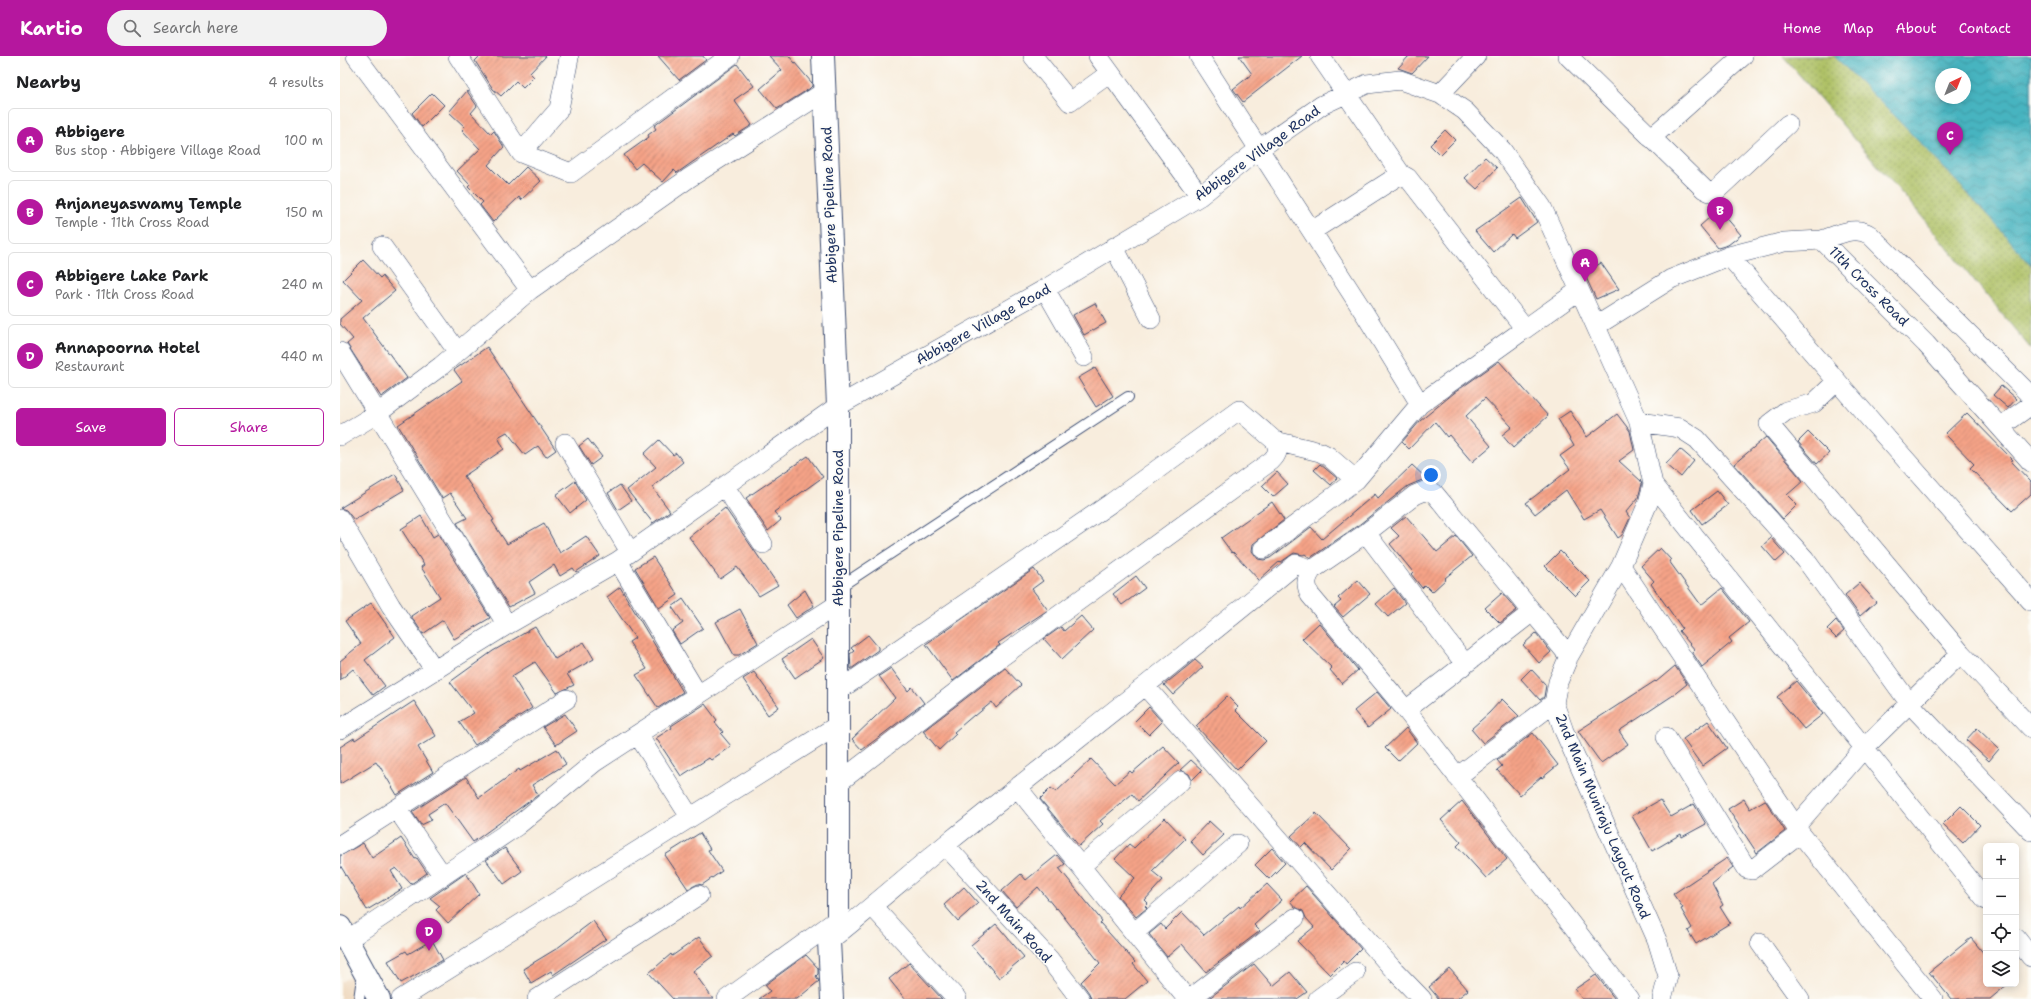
<!DOCTYPE html>
<meta charset="utf-8">
<style>
body{margin:0;font-family:"Shantell Sans",sans-serif;background:#f2f2f2;color:#202124}
.controls{position:absolute;right:12px;bottom:12px;display:grid;overflow:hidden;border-radius:6px;box-shadow:0 2px 10px #0003}
.controls button{width:36px;height:36px;display:grid;place-items:center;padding:0;border:0;border-bottom:1px solid #e0e0e0;background:#fff;color:#202124;font:20px sans-serif}
.compass{position:absolute;left:1595px;top:12px;width:36px;height:36px;border-radius:50%;background:#fff;box-shadow:0 2px 10px #0003;rotate:43deg}
.you{position:absolute;left:1091px;top:419px;width:14px;height:14px;margin:-10px;border:3px solid #fff;border-radius:50%;background:#1a73e8;box-shadow:0 0 0 6px #1a73e833}
.badge{display:grid;place-items:center;width:26px;height:26px;border-radius:50%;background:#b5179e;color:#fff;font-size:13px;font-weight:700}
.pin{position:absolute;translate:-50% -33px;filter:drop-shadow(0 1px 2px #0008)}
.pin::after{content:'';position:absolute;top:21px;width:14px;height:12px;background:inherit;clip-path:polygon(0 0,100% 0,50% 100%)}
.list{margin:0;padding:0;list-style:none}
h2{display:flex;justify-content:space-between;align-items:center;height:52px;margin:0;padding:0 16px;font-size:17px}
h2 small{font-size:13px;font-weight:400;color:#757577}
.list li{display:grid;grid-template-columns:26px 1fr auto;gap:12px;align-items:center;box-sizing:border-box;height:64px;margin:0 8px 8px;padding:0 8px;border:1px solid #e0e0e0;border-radius:6px}
.list b{display:block;font-size:15px;white-space:nowrap}
.list p{margin:0;font-size:13px;white-space:nowrap;color:#757577}
.list em{font-size:13px;font-style:normal;color:#757577}
.actions{display:flex;gap:8px;padding:12px 16px}
.actions a{flex:1;padding:9px 0;border:1px solid #b5179e;border-radius:6px;text-align:center;font-size:14px;color:#b5179e}
.actions .main{background:#b5179e;color:#fff}
.icon{flex:none;width:22px;height:22px;fill:none;stroke:currentColor;stroke-width:2;stroke-linecap:round;stroke-linejoin:round}
.map{position:relative;flex:none;width:1691px;height:943px;overflow:hidden}
header{display:flex;align-items:center;gap:24px;box-sizing:border-box;height:56px;padding:0 20px;background:#b5179e;color:#fff}
header strong{font-size:19px}
nav{display:flex;gap:22px;margin-inline-start:auto;font-size:14px}
.search{width:280px;height:36px;background:#f2f2f2;display:flex;align-items:center;gap:10px;box-sizing:border-box;padding:0 14px;border-radius:22px;color:#757577;font-size:15px}
main{display:flex}
aside{flex:1;background:#fff}
.map>svg:first-child{display:block}
</style>
<header>
<strong>Kartio</strong>
<div class="search"><svg class="icon" aria-label="search" viewBox="0 0 24 24"><circle cx="10" cy="10" r="6"/><path d="M15 15l6 6"/></svg>Search here</div>
<nav><a>Home</a><a>Map</a><a>About</a><a>Contact</a></nav>
</header>
<main>
<aside>
<h2>Nearby<small>4 results</small></h2>
<ul class="list">
<li><span class="badge">A</span><div><b>Abbigere</b><p>Bus stop · Abbigere Village Road</p></div><em>100 m</em></li>
<li><span class="badge">B</span><div><b>Anjaneyaswamy Temple</b><p>Temple · 11th Cross Road</p></div><em>150 m</em></li>
<li><span class="badge">C</span><div><b>Abbigere Lake Park</b><p>Park · 11th Cross Road</p></div><em>240 m</em></li>
<li><span class="badge">D</span><div><b>Annapoorna Hotel</b><p>Restaurant</p></div><em>440 m</em></li>
</ul>
<div class="actions"><a class="main">Save</a><a>Share</a></div>
</aside>
<div class="map">
<svg width="1691" height="943" viewBox="0 0 1691 943">
<defs>
<pattern id="grass-dots" width="8" height="8" patternUnits="userSpaceOnUse"><rect width="8" height="8" fill="#adc064"/><path d="M2 2h.1M6 6h.1" fill="none" stroke="#8c9c56" stroke-width="1.8" stroke-linecap="round"/></pattern>
<pattern id="water-waves" width="16" height="10" patternUnits="userSpaceOnUse"><rect width="16" height="10" fill="#46b4c0"/><path d="M0 5q4-4 8 0t8 0" fill="none" stroke="#3a939f"/></pattern>
<pattern id="building-hatch" width="6" height="6" patternUnits="userSpaceOnUse"><rect width="6" height="6" fill="#f5a387"/><path d="M-1 1l2-2M0 6l6-6M5 7l2-2" fill="none" stroke="#c68572"/></pattern>
</defs>
<rect width="100%" height="100%" fill="#fdfcf7"/>
<filter id="ink" filterUnits="userSpaceOnUse"><feTurbulence type="fractalNoise" baseFrequency=".025" numOctaves="2"/><feDisplacementMap in="SourceGraphic" scale="8" xChannelSelector="R" yChannelSelector="G"/><feConvolveMatrix kernelMatrix="1 2 1 2 8 2 1 2 1" color-interpolation-filters="sRGB"/></filter>
<filter id="wash" filterUnits="userSpaceOnUse"><feTurbulence type="fractalNoise" baseFrequency=".012" numOctaves="4" result="noise"/><feDisplacementMap in="SourceGraphic" scale="16" xChannelSelector="R" yChannelSelector="G"/><feGaussianBlur stdDeviation="0.9" result="paint"/><feColorMatrix in="noise" values="0 0 0 0 0 0 0 0 0 0 0 0 0 0 0 0 0 1.4 0 .05"/><feComposite in="paint" operator="in"/></filter>
<g filter="url(#wash)">
<rect width="100%" height="100%" fill="#f8eddd"/>
<path fill="#eed7bb" d="M 24,914 L 40,943 L 0,943 L 0,926 Z"/>
<path fill="url(#grass-dots)" stroke="#647861" fill-rule="evenodd" d="M 1443,0 L 1691,0 L 1691,293 L 1577,155 ZM 1601,18 L 1625,18 L 1625,42 L 1601,42 Z"/>
<path fill="url(#water-waves)" stroke="#30728f" fill-rule="evenodd" d="M 1494,0 L 1691,0 L 1691,209 C 1629,136 1562,67 1494,0 ZM 1601,18 L 1625,18 L 1625,42 L 1601,42 Z"/>
<g id="blocks">
<path fill="url(#building-hatch)" d="M 140,0 L 206,0 L 190,17 L 194,21 L 183,32 L 176,25 L 161,40 L 153,33 L 135,5 Z
M 318,0 L 363,0 L 366,4 L 339,24 Z
M 429,0 L 449,0 L 472,27 L 472,30 L 469,33 L 437,53 L 420,33 L 442,14 Z
M 899,0 L 962,0 L 903,46 L 893,33 L 912,18 Z
M 1069,0 L 1088,0 L 1072,17 L 1058,12 Z
M 397,8 L 414,30 L 394,44 L 412,69 L 395,80 L 393,78 L 337,117 L 334,114 L 323,126 L 302,107 L 295,113 L 284,99 L 309,81 L 308,79 L 316,73 L 314,70 Z
M 127,35 L 137,50 L 131,57 L 151,78 L 154,75 L 164,91 L 148,109 L 168,129 L 186,111 L 201,125 L 181,144 L 179,141 L 153,166 L 140,149 L 143,146 L 128,131 L 130,129 L 117,115 L 140,93 L 122,74 L 125,71 L 109,56 Z
M 92,37 L 104,49 L 82,71 L 72,57 Z
M 1105,74 L 1115,84 L 1100,99 L 1090,89 Z
M 1145,101 L 1157,112 L 1137,133 L 1125,122 Z
M 1182,142 L 1197,166 L 1175,182 L 1172,178 L 1153,196 L 1135,175 Z
M 1379,153 L 1401,179 L 1388,189 L 1378,192 L 1360,170 Z
M 23,204 L 40,222 L 42,220 L 55,235 L 23,262 L 67,322 L 41,341 L 7,288 L 13,283 L 0,268 L 0,263 L 22,244 L 3,224 Z
M 1261,207 L 1279,233 L 1256,243 L 1244,217 Z
M 755,247 L 766,267 L 744,279 L 733,259 Z
M 147,291 L 216,394 L 206,401 L 198,390 L 185,399 L 167,376 L 158,381 L 164,393 L 124,420 L 154,464 L 152,465 L 167,488 L 204,467 L 220,497 L 246,480 L 260,500 L 236,516 L 233,512 L 220,520 L 214,509 L 189,526 L 195,537 L 169,551 L 117,467 L 127,462 L 110,437 L 102,442 L 58,369 L 122,325 L 114,314 Z
M 1159,305 L 1208,360 L 1173,392 L 1162,379 L 1172,371 L 1145,342 L 1126,360 L 1151,390 L 1132,406 L 1109,379 L 1107,381 L 1095,366 L 1069,393 L 1062,386 L 1080,365 L 1114,337 Z
M 755,312 L 773,340 L 756,351 L 738,322 Z
M 1661,330 L 1676,343 L 1668,352 L 1653,339 Z
M 1230,355 L 1247,381 L 1277,358 L 1290,375 L 1294,394 L 1279,405 L 1301,425 L 1302,428 L 1298,442 L 1286,456 L 1290,462 L 1282,479 L 1278,482 L 1260,454 L 1244,463 L 1226,434 L 1195,458 L 1186,447 L 1230,413 L 1220,400 L 1234,390 L 1218,363 Z
M 1627,357 L 1673,404 L 1671,405 L 1691,426 L 1691,438 L 1672,455 L 1630,412 L 1634,408 L 1605,378 Z
M 1468,376 L 1489,397 L 1477,408 L 1458,386 Z
M 1426,381 L 1463,425 L 1447,439 L 1457,449 L 1443,463 L 1394,408 Z
M 248,383 L 262,401 L 251,409 L 239,390 Z
M 319,384 L 333,399 L 336,397 L 343,406 L 312,431 L 330,455 L 313,467 L 287,434 L 316,411 L 304,398 Z
M 1340,393 L 1354,405 L 1341,421 L 1326,408 Z
M 468,400 L 483,421 L 434,456 L 441,464 L 428,475 L 406,442 Z
M 980,408 L 997,422 L 991,429 L 974,414 Z
M 1072,409 L 1085,421 L 1082,424 L 1068,430 L 1020,468 L 970,502 L 965,498 L 963,499 L 954,497 L 941,506 L 940,505 L 919,524 L 893,496 L 892,497 L 881,482 L 932,446 L 944,464 L 913,488 L 912,495 L 918,503 L 924,504 L 930,502 L 971,471 L 982,483 L 1035,438 L 1038,442 Z
M 937,416 L 948,428 L 933,441 L 922,430 Z
M 55,418 L 64,434 L 14,464 L 6,454 L 0,452 Z
M 235,425 L 246,444 L 230,457 L 216,439 Z
M 280,429 L 291,445 L 278,454 L 268,437 Z
M 1377,435 L 1388,449 L 1362,468 L 1352,454 Z
M 385,452 L 438,529 L 419,540 L 397,511 L 380,523 L 349,481 Z
M 81,460 L 93,481 L 98,478 L 150,562 L 114,583 L 103,564 L 83,578 L 71,560 L 100,541 L 81,511 L 84,509 L 61,473 Z
M 1066,460 L 1097,496 L 1116,480 L 1132,500 L 1105,522 L 1106,523 L 1092,536 L 1085,529 L 1082,532 L 1071,518 L 1073,516 L 1050,488 L 1059,480 L 1051,472 Z
M 1431,482 L 1445,498 L 1436,506 L 1422,490 Z
M 1320,492 L 1331,504 L 1329,505 L 1361,549 L 1382,532 L 1409,566 L 1389,582 L 1392,586 L 1362,611 L 1352,596 L 1355,594 L 1339,575 L 1342,572 L 1311,528 L 1314,525 L 1301,510 Z
M 1220,495 L 1250,525 L 1235,540 L 1205,510 Z
M 313,501 L 338,539 L 319,552 L 295,512 Z
M 694,513 L 703,525 L 692,533 L 708,554 L 658,587 L 660,589 L 613,625 L 586,588 Z
M 796,520 L 805,532 L 782,549 L 773,538 Z
M 1018,524 L 1030,538 L 1003,561 L 994,551 L 1001,545 L 998,542 Z
M 1519,527 L 1536,546 L 1520,560 L 1505,539 Z
M 280,531 L 343,636 L 318,652 L 296,619 L 307,613 L 289,586 L 295,582 L 267,541 Z
M 1054,532 L 1065,547 L 1048,561 L 1036,548 Z
M 465,534 L 474,550 L 456,562 L 447,549 Z
M 1162,537 L 1177,554 L 1160,567 L 1145,552 Z
M 343,543 L 363,572 L 340,588 L 332,575 L 343,567 L 332,551 Z
M 31,547 L 55,581 L 25,604 L 45,630 L 33,639 L 13,613 L 0,624 L 0,605 L 21,588 L 5,565 Z
M 400,553 L 418,587 L 399,599 L 394,599 L 376,566 Z
M 741,560 L 753,574 L 722,603 L 704,583 L 721,571 L 724,575 Z
M 1496,564 L 1504,575 L 1496,582 L 1487,573 Z
M 979,567 L 1018,614 L 1002,628 L 990,614 L 992,612 L 962,583 Z
M 195,571 L 215,603 L 244,586 L 254,603 L 227,618 L 234,629 L 217,637 L 195,606 L 172,620 L 192,652 L 135,689 L 119,666 L 134,657 L 110,626 L 153,595 Z
M 1196,577 L 1211,596 L 1199,607 L 1183,589 Z
M 528,579 L 538,591 L 538,594 L 511,613 L 510,598 L 514,595 L 511,592 Z
M 471,583 L 484,602 L 455,622 L 442,603 Z
M 855,604 L 863,611 L 833,639 L 824,629 Z
M 1335,610 L 1347,628 L 1332,640 L 1279,675 L 1288,688 L 1261,707 L 1238,675 L 1315,625 L 1316,626 Z
M 551,612 L 568,635 L 572,631 L 584,647 L 522,694 L 512,683 L 555,642 L 539,620 Z
M 665,612 L 681,629 L 656,652 L 652,646 L 635,660 L 634,659 L 614,676 L 616,678 L 599,694 L 583,675 Z
M 1191,613 L 1206,629 L 1204,641 L 1200,644 L 1181,623 Z
M 414,616 L 439,651 L 428,659 L 403,623 Z
M 1456,625 L 1483,658 L 1464,673 L 1437,641 Z
M 1037,636 L 1051,653 L 1028,672 L 1014,655 Z
M 887,640 L 898,651 L 895,654 L 926,685 L 897,714 L 856,670 Z
M 1162,643 L 1179,660 L 1143,687 L 1131,673 L 1149,657 Z
M 74,645 L 96,680 L 78,691 L 93,716 L 57,739 L 39,709 L 38,709 L 36,706 L 0,728 L 0,691 L 14,682 L 15,684 Z
M 365,648 L 377,664 L 375,666 L 383,676 L 381,678 L 391,690 L 371,704 L 369,702 L 341,720 L 316,682 L 332,672 L 331,670 Z
M 809,651 L 822,666 L 809,679 L 795,665 Z
M 225,658 L 237,675 L 216,689 L 203,671 Z
M 1368,665 L 1387,692 L 1362,710 L 1343,683 Z
M 1066,672 L 1077,687 L 1058,705 L 1045,692 Z
M 1637,672 L 1659,693 L 1649,705 L 1626,684 Z
M 1193,677 L 1218,709 L 1202,722 L 1201,721 L 1180,739 L 1157,714 L 1162,710 L 1157,704 Z
M 823,690 L 839,707 L 798,745 L 792,738 L 760,765 L 763,768 L 739,790 L 700,743 L 711,732 L 716,736 L 751,703 L 775,728 L 790,715 L 792,717 Z
M 217,693 L 226,708 L 192,729 L 198,739 L 133,786 L 105,747 L 88,758 L 92,764 L 81,769 L 72,756 L 126,721 L 139,742 L 179,713 L 180,715 Z
M 851,704 L 862,714 L 852,724 L 849,718 L 840,714 Z
M 1404,743 L 1410,753 L 1425,744 L 1445,775 L 1417,797 L 1388,753 Z
M 1320,744 L 1331,761 L 1354,748 L 1366,768 L 1342,781 L 1341,778 L 1312,795 L 1292,760 Z
M 1122,745 L 1167,803 L 1146,822 L 1117,790 L 1121,786 L 1101,764 Z
M 1621,750 L 1640,769 L 1623,787 L 1603,768 Z
M 976,757 L 1011,793 L 991,814 L 965,787 L 961,791 L 951,780 Z
M 825,762 L 845,783 L 812,815 L 823,824 L 805,844 L 808,847 L 805,850 L 807,852 L 796,861 L 778,840 L 795,822 L 775,803 L 789,788 L 794,792 Z
M 869,765 L 884,779 L 863,799 L 850,785 Z
M 360,777 L 370,793 L 368,794 L 382,815 L 362,829 L 358,828 L 348,833 L 325,799 Z
M 61,782 L 75,803 L 77,802 L 87,817 L 71,828 L 56,812 L 51,815 L 62,833 L 27,854 L 0,809 L 0,800 L 23,787 L 32,802 Z
M 165,792 L 182,815 L 164,828 L 146,804 Z
M 932,792 L 945,807 L 929,823 L 915,809 Z
M 717,799 L 725,808 L 719,812 L 762,865 L 760,867 L 795,906 L 793,908 L 807,925 L 785,943 L 751,943 L 749,937 L 741,926 L 760,907 L 717,852 L 716,853 L 698,831 L 676,851 L 662,835 L 681,818 L 686,824 Z
M 1387,802 L 1393,811 L 1372,828 L 1383,849 L 1380,851 L 1390,867 L 1356,888 L 1348,875 L 1352,872 L 1341,853 L 1343,852 L 1333,838 Z
M 126,817 L 139,838 L 108,867 L 96,854 L 100,850 L 90,842 Z
M 927,828 L 942,844 L 914,869 L 920,875 L 866,916 L 842,888 L 827,901 L 809,878 L 821,868 L 825,873 L 842,856 L 864,879 L 899,850 L 900,852 Z
M 966,830 L 1021,893 L 1006,908 L 1004,905 L 990,919 L 957,885 L 974,871 L 966,862 L 963,855 L 955,851 L 950,845 Z
M 624,831 L 638,847 L 618,865 L 604,849 Z
M 253,865 L 266,883 L 213,919 L 211,915 L 191,927 L 183,913 L 216,893 Z
M 656,868 L 684,901 L 659,922 L 631,889 Z
M 359,881 L 373,900 L 353,915 L 373,943 L 333,943 L 309,917 L 331,898 L 332,900 Z
M 1631,882 L 1646,900 L 1646,928 L 1668,928 L 1650,943 L 1611,943 L 1589,916 Z
M 92,884 L 103,904 L 61,927 L 48,905 L 66,895 L 68,898 Z
M 466,899 L 478,912 L 478,918 L 476,920 L 479,925 L 457,943 L 419,943 L 430,935 L 425,929 Z
M 569,907 L 602,943 L 565,943 L 549,923 Z
M 914,908 L 933,930 L 950,916 L 967,936 L 957,943 L 868,943 Z
M 1110,913 L 1128,934 L 1117,943 L 1099,943 L 1089,931 Z
M 1256,919 L 1275,943 L 1242,943 L 1235,933 Z"/>
</g>
</g>
<g filter="url(#ink)">
<use href="#blocks" fill-opacity="0" stroke="#3c4c71" stroke-width="1"/>
<g fill="none" stroke-linecap="round" stroke-linejoin="round">
<defs>
<path id="service" d="M 498,532 L 788,341
M 19,943 L 21,929 L 28,922"/>
<path id="minor" d="M 16,0 L 190,234
M 118,0 L 181,97 L 219,53 L 229,2
M 693,0 L 730,46 L 770,17
M 758,0 L 860,140
M 859,0 L 1025,258 L 1080,348 L 1238,235
M 980,0 L 1061,118
M 1228,0 L 1364,133 L 1370,136 L 1375,136 L 1448,68
M 1100,38 L 1136,0
M 1311,82 L 1403,0
M 181,97 L 231,117 L 390,0
M 972,175 L 1061,118 L 1068,122 L 1185,273
M 1482,184 C 1498,179 1515,169 1530,179 L 1691,340
M 42,190 L 117,295
M 774,191 L 811,263
M 1389,200 L 1535,369 L 1691,545
M 705,233 L 744,301
M 1256,270 L 1331,223 L 1389,200 L 1444,186 L 1482,184 L 1586,288 L 1691,406
M 0,296 L 167,569
M 1497,325 L 1474,347 L 1446,355 L 1429,368 L 1621,597 L 1691,672
M 1299,366 L 1340,372 L 1357,383 L 1465,503 L 1570,648 L 1691,775
M 1660,371 L 1691,349
M 0,380 L 38,357 L 101,310 L 190,234 L 349,122 L 484,36
M 935,385 L 980,396 L 988,400 L 1016,424
M 225,387 L 290,496
M 1313,428 L 1646,844
M 385,431 L 423,488
M 0,463 L 51,550 L 94,613
M 1026,477 L 1125,608
M 923,493 L 1016,424 L 1080,348
M 278,505 L 358,639
M 1281,510 L 1460,777 L 1593,943
M 1229,600 L 1094,437 L 1087,434 L 1075,439 L 1026,477 L 972,514 C 965,524 966,529 970,539 L 1066,654 L 1289,943
M 806,631 L 1052,912 L 1082,943
M 1066,654 L 1191,557
M 0,673 L 167,569 L 278,505 L 498,350 L 705,233 L 860,140 L 919,93 L 982,49 L 1027,28 L 1060,24 L 1100,38 L 1125,55 L 1162,94 L 1202,151 L 1299,366 L 1313,428 L 1308,447 L 1281,510 L 1229,600 L 1218,626 L 1214,647 L 1224,675 L 1317,884 L 1328,920 L 1322,943
M 298,679 L 350,761
M 1326,681 L 1407,813 L 1412,814 L 1460,777
M 1117,721 L 1214,647
M 498,727 L 660,602 L 931,405 C 938,398 939,394 935,385 L 899,354 L 771,447 L 498,635
M 677,731 L 847,943
M 57,753 L 103,820
M 1456,770 L 1525,691 L 1621,597
M 0,789 L 227,643
M 605,789 L 710,904 L 740,943
M 741,810 L 841,725
M 533,851 L 617,943
M 795,876 L 898,788
M 1676,882 L 1691,901
M 7,884 L 177,770 L 255,706 L 498,548
M 489,885 C 530,853 569,818 610,785 C 725,693 842,602 956,508 L 972,514
M 1420,887 L 1460,943
M 61,943 L 498,669
M 197,943 L 359,839
M 387,943 L 498,863
M 850,943 L 955,862
M 978,943 L 1015,916"/>
<path id="tertiary" d="M 483,0 L 498,350 L 498,863 L 489,885 L 492,943"/>
<path id="secondary" d="M 0,871 L 39,943"/>
</defs>
<use href="#service" stroke="#3c4c71" stroke-width="12"/>
<use href="#minor" stroke="#3c4c71" stroke-width="20"/>
<use href="#tertiary" stroke="#3c4c71" stroke-width="24"/>
<use href="#secondary" stroke="#3c4c71" stroke-width="24"/>
<use href="#service" stroke="#fff" stroke-width="10"/>
<use href="#minor" stroke="#fff" stroke-width="19"/>
<use href="#tertiary" stroke="#fff" stroke-width="22"/>
<use href="#secondary" stroke="#fff" stroke-width="22"/>
</g>
</g>
<g text-anchor="middle" dominant-baseline="central" stroke-width="3.5" stroke-linejoin="round" paint-order="stroke">
<g font-size="14" fill="#1b2f5e" stroke="#fdfcf7">
<text transform="translate(917 97) rotate(-36)">Abbigere Village Road</text>
<text transform="translate(489 149) rotate(-92)">Abbigere Pipeline Road</text>
<text transform="translate(1529 230) rotate(45)">11th Cross Road</text>
<text transform="translate(643 268) rotate(-29)">Abbigere Village Road</text>
<text transform="translate(498 472) rotate(-90)">Abbigere Pipeline Road</text>
<text transform="translate(1263 760) rotate(67)">2nd Main Muniraju Layout Road</text>
<text transform="translate(674 865) rotate(48)">2nd Main Road</text>
</g>
</g>
</svg>
<div class="controls">
<button>+</button>
<button>−</button>
<button><svg class="icon" aria-label="locate" viewBox="0 0 24 24"><circle cx="12" cy="12" r="6"/><path d="M12 2v4M12 18v4M2 12h4M18 12h4"/></svg></button>
<button><svg class="icon" aria-label="layers" viewBox="0 0 24 24"><path d="M12 4l9 5-9 5-9-5zM3 14l9 5 9-5"/></svg></button>
</div>
<svg class="compass" viewBox="-18 -18 36 36"><path d="M0-13l5 13h-10z" fill="#e53935"/><path d="M0 13l5-13h-10z" fill="#757577"/></svg>
<div class="you"></div>
<div class="pin badge" style="left:1245px;top:226px">A</div>
<div class="pin badge" style="left:1380px;top:174px">B</div>
<div class="pin badge" style="left:1610px;top:99px">C</div>
<div class="pin badge" style="left:89px;top:895px">D</div>
</div>
</main>
